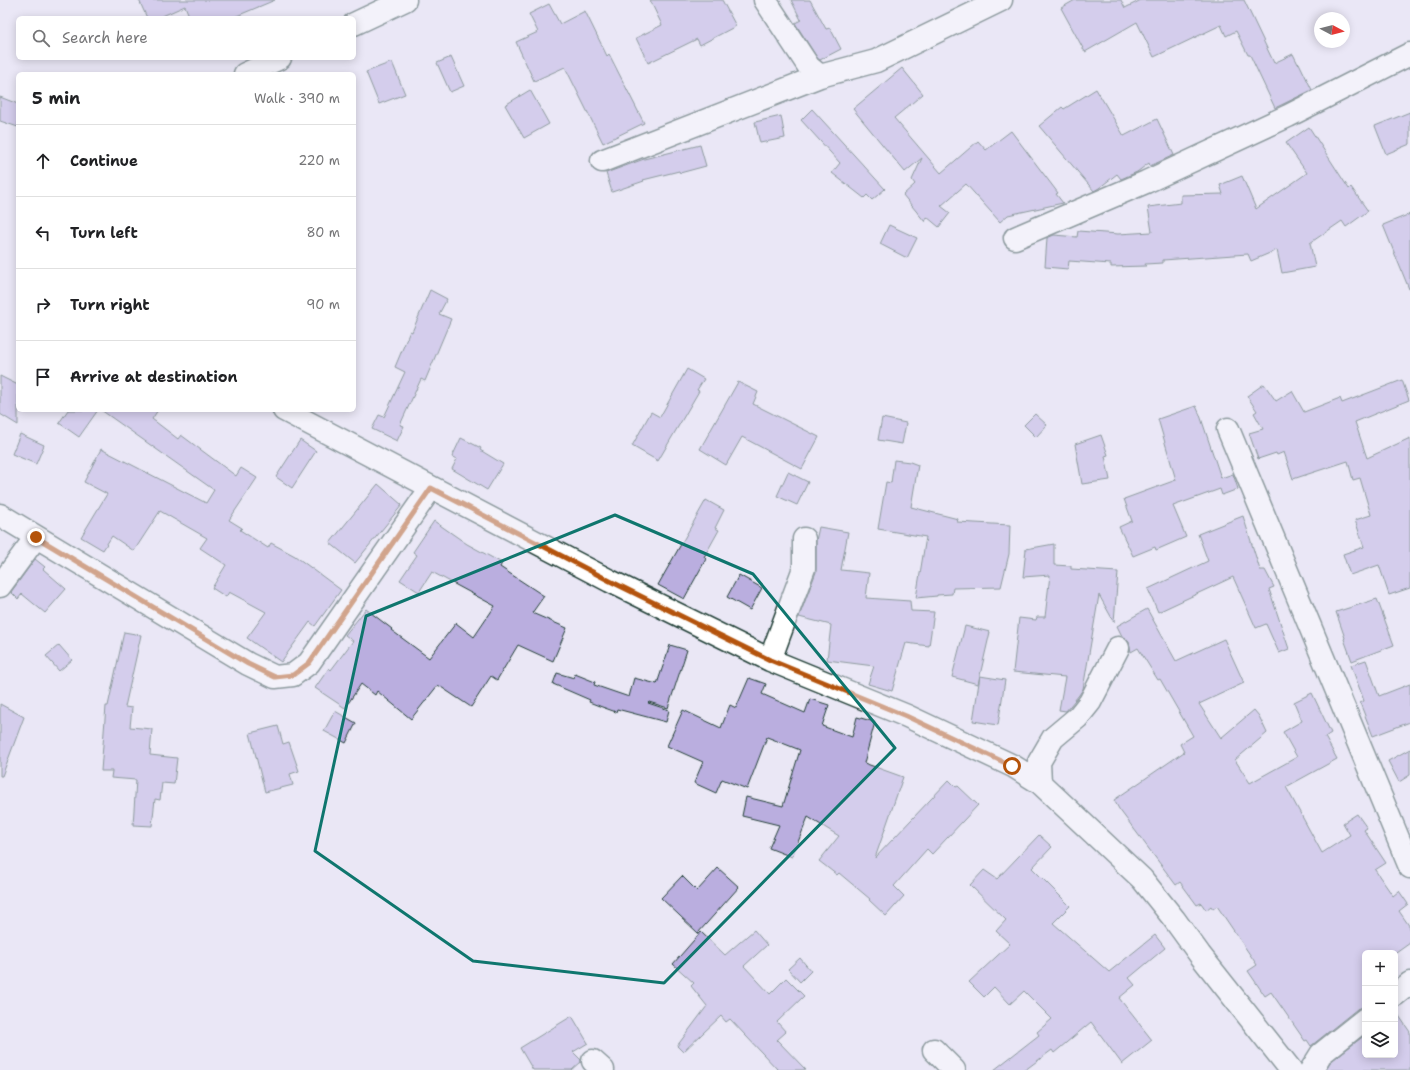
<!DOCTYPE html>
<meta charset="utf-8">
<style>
body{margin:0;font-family:"Shantell Sans",sans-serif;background:#f6f6f6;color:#202124}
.controls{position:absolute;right:12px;bottom:12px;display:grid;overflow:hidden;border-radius:6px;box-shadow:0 2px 10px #0003}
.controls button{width:36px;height:36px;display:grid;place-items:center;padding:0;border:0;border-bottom:1px solid #e0e0e0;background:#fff;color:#202124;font:20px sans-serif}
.compass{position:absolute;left:1314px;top:12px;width:36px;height:36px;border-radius:50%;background:#fff;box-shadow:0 2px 10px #0003;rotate:97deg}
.stop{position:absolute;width:12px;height:12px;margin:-9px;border:3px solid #b45309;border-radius:50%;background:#fff}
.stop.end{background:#b45309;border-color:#fff;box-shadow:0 1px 4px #0008}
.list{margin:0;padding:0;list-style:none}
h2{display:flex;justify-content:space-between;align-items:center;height:52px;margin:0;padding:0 16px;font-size:17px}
h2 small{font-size:13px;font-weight:400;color:#757577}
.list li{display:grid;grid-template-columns:26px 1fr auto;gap:12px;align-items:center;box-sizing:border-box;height:72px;padding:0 16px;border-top:1px solid #e0e0e0}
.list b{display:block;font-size:15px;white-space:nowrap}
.list em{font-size:13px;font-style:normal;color:#757577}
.icon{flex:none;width:22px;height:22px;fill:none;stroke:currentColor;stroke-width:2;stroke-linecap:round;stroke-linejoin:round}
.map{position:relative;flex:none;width:1410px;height:1070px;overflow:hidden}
.search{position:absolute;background:#fff;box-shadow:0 2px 10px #0003;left:16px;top:16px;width:340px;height:44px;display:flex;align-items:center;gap:10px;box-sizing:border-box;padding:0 14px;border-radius:6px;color:#757577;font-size:15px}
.panel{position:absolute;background:#fff;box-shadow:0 2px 10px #0003;left:16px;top:72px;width:340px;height:340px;border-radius:6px}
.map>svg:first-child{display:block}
</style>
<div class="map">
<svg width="1410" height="1070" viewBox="0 0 1410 1070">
<rect width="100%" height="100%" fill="#eae7f5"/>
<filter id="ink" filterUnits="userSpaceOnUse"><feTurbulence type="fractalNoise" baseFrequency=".025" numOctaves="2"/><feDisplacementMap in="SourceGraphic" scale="8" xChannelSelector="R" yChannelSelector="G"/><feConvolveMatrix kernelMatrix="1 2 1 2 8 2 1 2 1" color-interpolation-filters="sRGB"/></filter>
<g filter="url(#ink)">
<path fill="#baaedf" stroke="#1f3d34" d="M 139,0 L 275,0 L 232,18 L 190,18 L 185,6 L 158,18 L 147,18 Z
M 650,0 L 722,0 L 736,26 L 700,45 L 697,39 L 648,63 L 636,38 L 662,25 Z
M 791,0 L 810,0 L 826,29 L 830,28 L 841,49 L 820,60 L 818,59 L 795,23 L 801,20 Z
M 1075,0 L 1121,0 L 1125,8 L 1141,0 L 1244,0 L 1274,63 L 1293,54 L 1298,64 L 1299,63 L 1312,90 L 1275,108 L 1250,55 L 1248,55 L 1236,31 L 1226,36 L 1221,25 L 1154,57 L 1137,22 L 1085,52 L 1061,8 Z
M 549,4 L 560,24 L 585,11 L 607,56 L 609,54 L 644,123 L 603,143 L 565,67 L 534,81 L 516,42 L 538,32 L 529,14 Z
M 451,57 L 464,86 L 450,92 L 437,63 Z
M 392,62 L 405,94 L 379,104 L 366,72 Z
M 902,68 L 923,94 L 894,118 L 941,173 L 978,141 L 986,150 L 1011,131 L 1058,193 L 1056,194 L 1063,203 L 1008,215 L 1000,222 L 966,184 L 941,206 L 950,213 L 939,227 L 927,217 L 925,222 L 903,195 L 915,184 L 912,180 L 922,158 L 905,172 L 853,109 Z
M 1096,89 L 1124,136 L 1157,119 L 1174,155 L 1150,166 L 1149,163 L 1137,172 L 1121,179 L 1117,174 L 1099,188 L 1094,191 L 1039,126 L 1062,107 L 1064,109 Z
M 530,90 L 549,124 L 524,138 L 505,105 Z
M 0,97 L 18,104 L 18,127 L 0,121 Z
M 812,109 L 885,189 L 872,200 L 867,195 L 864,198 L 832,173 L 840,163 L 801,120 Z
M 1410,112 L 1410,144 L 1386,154 L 1375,126 Z
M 781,116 L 785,138 L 760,143 L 755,122 Z
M 1309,127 L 1349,189 L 1351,187 L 1368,211 L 1346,227 L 1342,221 L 1310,243 L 1315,267 L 1282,273 L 1277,250 L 1251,261 L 1248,254 L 1163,260 L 1163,263 L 1145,264 L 1146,266 L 1111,267 L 1111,264 L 1069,261 L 1068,269 L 1045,267 L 1047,238 L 1054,235 L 1077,237 L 1078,231 L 1118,234 L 1152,232 L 1148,207 L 1181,203 L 1181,195 L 1223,194 L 1220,185 L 1242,176 L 1256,209 L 1307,173 L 1286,143 Z
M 700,145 L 706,166 L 680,173 L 679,171 L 643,180 L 644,181 L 612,192 L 606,173 L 644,159 Z
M 1410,214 L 1410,289 L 1409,289 L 1383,225 Z
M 889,225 L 917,238 L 907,258 L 880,244 Z
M 430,290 L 447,299 L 439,314 L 451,319 L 425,381 L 421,379 L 400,425 L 404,426 L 397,441 L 372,429 L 379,415 L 384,417 L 405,372 L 395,367 L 410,331 L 412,332 Z
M 687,369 L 704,379 L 697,390 L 699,391 L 658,461 L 632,446 L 651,412 L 660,417 Z
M 0,376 L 18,385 L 18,425 L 0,414 Z
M 1402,380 L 1409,400 L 1355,422 L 1367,458 L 1410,438 L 1410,588 L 1389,595 L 1379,565 L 1350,575 L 1343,554 L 1364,547 L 1355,520 L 1371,515 L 1360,478 L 1353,480 L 1348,461 L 1293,479 L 1284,452 L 1277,455 L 1276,453 L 1258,459 L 1249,433 L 1263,429 L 1254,413 L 1257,411 L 1247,396 L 1264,384 L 1276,401 L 1292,391 L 1304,412 L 1340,398 L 1342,403 Z
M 738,382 L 758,392 L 753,404 L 819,437 L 802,469 L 742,437 L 726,465 L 700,449 Z
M 1196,406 L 1200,415 L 1221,478 L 1233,474 L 1238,489 L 1222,495 L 1220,489 L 1173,506 L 1186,537 L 1156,550 L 1155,547 L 1133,556 L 1119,527 L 1132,521 L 1124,499 L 1176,480 L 1158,419 Z
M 68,410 L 98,410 L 79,437 L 59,423 Z
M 101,410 L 158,410 L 152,419 L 178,439 L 181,435 L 236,476 L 241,468 L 257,478 L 229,520 L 242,528 L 240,530 L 268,548 L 271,543 L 295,556 L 341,590 L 315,626 L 310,622 L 281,662 L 247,638 L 266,612 L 229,592 L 226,597 L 212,588 L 226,565 L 200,548 L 207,538 L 160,511 L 134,551 L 112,536 L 103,550 L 81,537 L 107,494 L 84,482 L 101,449 L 206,503 L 214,490 Z
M 1035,414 L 1047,425 L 1036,437 L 1024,425 Z
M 882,418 L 906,423 L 902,444 L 878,440 Z
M 20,434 L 44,445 L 36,464 L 12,454 Z
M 1101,435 L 1108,455 L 1105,456 L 1110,480 L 1082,484 L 1075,444 Z
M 461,438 L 481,448 L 480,450 L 503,464 L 487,490 L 452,469 L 457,459 L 452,457 Z
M 300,440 L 316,451 L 292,488 L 276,477 Z
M 894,460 L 910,462 L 918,465 L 911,507 L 958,519 L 957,522 L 1010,525 L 1009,554 L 1001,587 L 953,588 L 952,594 L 937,595 L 937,596 L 916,598 L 926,537 L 878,529 L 886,482 L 891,483 Z
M 788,472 L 808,482 L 797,505 L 777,496 Z
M 378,484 L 402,505 L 355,563 L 330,543 Z
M 706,500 L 724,510 L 715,528 L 719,530 L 704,557 L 706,559 L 684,599 L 658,585 Z
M 1243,516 L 1260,570 L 1265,570 L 1274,587 L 1269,589 L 1289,649 L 1279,653 L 1266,624 L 1256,628 L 1233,577 L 1158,612 L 1148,589 L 1208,561 L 1198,534 Z
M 434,521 L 467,544 L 502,563 L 500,567 L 544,596 L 532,613 L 567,628 L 553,661 L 518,645 L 497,680 L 491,676 L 471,707 L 438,685 L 411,719 L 377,691 L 375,695 L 361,684 L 345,708 L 315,688 L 329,668 L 331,670 L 353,641 L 345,635 L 366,609 L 392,629 L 391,630 L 429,658 L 456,623 L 474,637 L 495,606 L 432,572 L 419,592 L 400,580 L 417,555 L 413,552 Z
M 819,527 L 848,532 L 841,570 L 869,573 L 866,598 L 910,601 L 911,611 L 934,612 L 929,646 L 906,643 L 892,691 L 868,684 L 874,666 L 827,660 L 831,625 L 799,617 L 816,572 L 816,541 Z
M 1054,544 L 1054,565 L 1071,566 L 1071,569 L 1118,572 L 1114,622 L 1099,595 L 1083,689 L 1079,695 L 1066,711 L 1059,710 L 1065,677 L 1013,672 L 1019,618 L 1036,620 L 1037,617 L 1045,617 L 1050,575 L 1023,577 L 1026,549 Z
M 35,559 L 45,567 L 43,569 L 66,589 L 45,613 L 22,594 L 18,599 L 11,592 Z
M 739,575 L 762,588 L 750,610 L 727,597 Z
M 1377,599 L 1394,645 L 1352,661 L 1344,639 L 1345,638 L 1336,612 Z
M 1147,609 L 1176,661 L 1224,639 L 1244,683 L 1199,704 L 1221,738 L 1254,710 L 1259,716 L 1267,733 L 1235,760 L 1250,783 L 1297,757 L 1283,732 L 1302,721 L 1294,702 L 1312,693 L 1331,733 L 1325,737 L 1337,759 L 1286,787 L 1322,853 L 1350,835 L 1343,823 L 1357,814 L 1367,828 L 1364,830 L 1386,863 L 1375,870 L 1393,896 L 1399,891 L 1408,904 L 1399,911 L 1410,927 L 1410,943 L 1396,953 L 1365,953 L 1365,1007 L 1357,1009 L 1311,1046 L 1307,1040 L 1305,1041 L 1271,992 L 1265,996 L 1248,971 L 1257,965 L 1217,906 L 1213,909 L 1211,906 L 1206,910 L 1201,903 L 1197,905 L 1180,882 L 1176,885 L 1119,809 L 1114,800 L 1184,752 L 1180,744 L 1193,736 L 1160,679 L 1158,680 L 1138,648 L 1131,652 L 1129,642 L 1122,636 L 1117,626 Z
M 965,626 L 990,632 L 978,684 L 952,677 Z
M 124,632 L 141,635 L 125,707 L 132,708 L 130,727 L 152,729 L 150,755 L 177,758 L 174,784 L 162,783 L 160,800 L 155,799 L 152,826 L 133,825 L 136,780 L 111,778 L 112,771 L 101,771 L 106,706 L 108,706 Z
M 59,645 L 72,660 L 59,671 L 46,656 Z
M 670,645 L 687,650 L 668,708 L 649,702 L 648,703 L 669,710 L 666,722 L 617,709 L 616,712 L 602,707 L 589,702 L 590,700 L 553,684 L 557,673 L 574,678 L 575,674 L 595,682 L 594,685 L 629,697 L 634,678 L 657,684 Z
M 1366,660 L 1379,696 L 1410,684 L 1410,722 L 1373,736 L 1360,703 L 1364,701 L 1351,665 Z
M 980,676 L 1005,680 L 998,725 L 973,721 Z
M 749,678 L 766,684 L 762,694 L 805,713 L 810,699 L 829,705 L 822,726 L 852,737 L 857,717 L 875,722 L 864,763 L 903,777 L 875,858 L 949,780 L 956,787 L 958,786 L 978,805 L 932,854 L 927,849 L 894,886 L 904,896 L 886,916 L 869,900 L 870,899 L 839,873 L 837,875 L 819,861 L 839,836 L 808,817 L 792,857 L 769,848 L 779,825 L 742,816 L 746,797 L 783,806 L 800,750 L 767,737 L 747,789 L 722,779 L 716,793 L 694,783 L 703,762 L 667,746 L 683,710 L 721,728 L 730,705 L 736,708 Z
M 0,704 L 24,717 L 2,776 L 0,776 Z
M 335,711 L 356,723 L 346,743 L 324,731 Z
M 278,726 L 283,744 L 289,742 L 299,771 L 290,774 L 293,785 L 265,792 L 250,733 Z
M 1410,749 L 1410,775 L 1399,782 L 1388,761 Z
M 1039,835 L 1052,847 L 1032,868 L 1070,906 L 1053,923 L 1109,972 L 1155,935 L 1165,948 L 1129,978 L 1135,985 L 1119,998 L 1152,1040 L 1122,1064 L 1091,1022 L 1054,1053 L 1052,1050 L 1025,1070 L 994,1070 L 1039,1035 L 1037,1032 L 1052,1019 L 1024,991 L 1010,1004 L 994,987 L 984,997 L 969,982 L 1010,944 L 996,931 L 1006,920 L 970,885 L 984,870 L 997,879 Z
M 718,868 L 739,887 L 698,933 L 661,898 L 682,876 L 697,891 Z
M 754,930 L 767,945 L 744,966 L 770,994 L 786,978 L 804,996 L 777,1022 L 786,1032 L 777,1040 L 806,1070 L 778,1070 L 730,1019 L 726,1022 L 721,1016 L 683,1052 L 677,1046 L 707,1006 L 691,986 L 694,983 L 673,964 L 701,932 L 725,955 Z
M 800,958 L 811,971 L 800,982 L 788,969 Z
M 1395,1010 L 1410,1032 L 1410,1070 L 1327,1070 L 1326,1069 L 1330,1062 L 1365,1035 L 1365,1055 L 1395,1055 Z
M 572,1016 L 588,1043 L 573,1052 L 581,1060 L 581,1062 L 572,1070 L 533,1070 L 520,1048 Z"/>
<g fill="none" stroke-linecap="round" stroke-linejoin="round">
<defs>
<path id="minor" d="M 765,0 L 809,67 L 820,76 L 876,61 L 1001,0
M 354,24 L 405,0
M 245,74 L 280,58
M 602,161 L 820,76
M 1015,238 L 1146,182 L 1288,116 L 1410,54
M 284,410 L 610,581 L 770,660 L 907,716 L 1013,766 L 1040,783 L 1142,879 L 1174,919 L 1200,955 L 1291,1070
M 1228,429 L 1410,867
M 0,515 L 248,664 L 275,677 L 293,675 L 309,663 L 431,488
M 0,586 L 36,537
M 770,660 L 804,568 L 804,539
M 1040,783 L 1039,762 L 1053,738 L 1078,717 L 1090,702 L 1118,648
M 1395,995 L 1410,983
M 934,1050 L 954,1070
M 593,1061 L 603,1070
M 1311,1070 L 1321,1054 L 1365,1019"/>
</defs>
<use href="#minor" stroke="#1f3d34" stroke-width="25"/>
<use href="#minor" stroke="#fff" stroke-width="22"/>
</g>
</g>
<g fill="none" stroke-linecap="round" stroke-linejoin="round" filter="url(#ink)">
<path stroke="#b45309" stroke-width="5" d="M 36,537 L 248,664 L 275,677 L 293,675 L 309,663 L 431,488 L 610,581 L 770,660 L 906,716 L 1012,766"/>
</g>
<path d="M0 0H1410V1070H0ZM 615,515 L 753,574 L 895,748 L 664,983 L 473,961 L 315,851 L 366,616 Z" fill="#eae7f5" fill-opacity=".55" fill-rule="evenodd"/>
<path fill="none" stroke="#0f766e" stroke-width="3" stroke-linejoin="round" d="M 615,515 L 753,574 L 895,748 L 664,983 L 473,961 L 315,851 L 366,616 Z"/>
</svg>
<div class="controls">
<button>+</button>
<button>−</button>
<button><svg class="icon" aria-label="layers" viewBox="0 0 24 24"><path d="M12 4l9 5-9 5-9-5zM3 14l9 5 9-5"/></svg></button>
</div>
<svg class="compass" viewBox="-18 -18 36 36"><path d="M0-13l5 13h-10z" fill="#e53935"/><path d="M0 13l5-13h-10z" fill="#757577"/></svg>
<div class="stop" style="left:1012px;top:766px"></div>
<div class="stop end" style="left:36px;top:537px"></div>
<div class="search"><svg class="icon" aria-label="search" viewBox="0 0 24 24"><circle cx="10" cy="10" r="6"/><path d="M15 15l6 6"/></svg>Search here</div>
<section class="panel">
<h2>5 min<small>Walk · 390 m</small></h2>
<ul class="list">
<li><svg class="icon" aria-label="ahead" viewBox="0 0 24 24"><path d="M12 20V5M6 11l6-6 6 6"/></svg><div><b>Continue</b></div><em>220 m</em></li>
<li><svg class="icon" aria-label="left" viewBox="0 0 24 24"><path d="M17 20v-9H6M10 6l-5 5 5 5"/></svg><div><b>Turn left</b></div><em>80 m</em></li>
<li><svg class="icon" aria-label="right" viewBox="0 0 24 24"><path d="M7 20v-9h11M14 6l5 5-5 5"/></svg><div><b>Turn right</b></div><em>90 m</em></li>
<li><svg class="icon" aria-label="arrive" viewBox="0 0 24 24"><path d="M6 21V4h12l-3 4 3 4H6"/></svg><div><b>Arrive at destination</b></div></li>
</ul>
</section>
</div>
